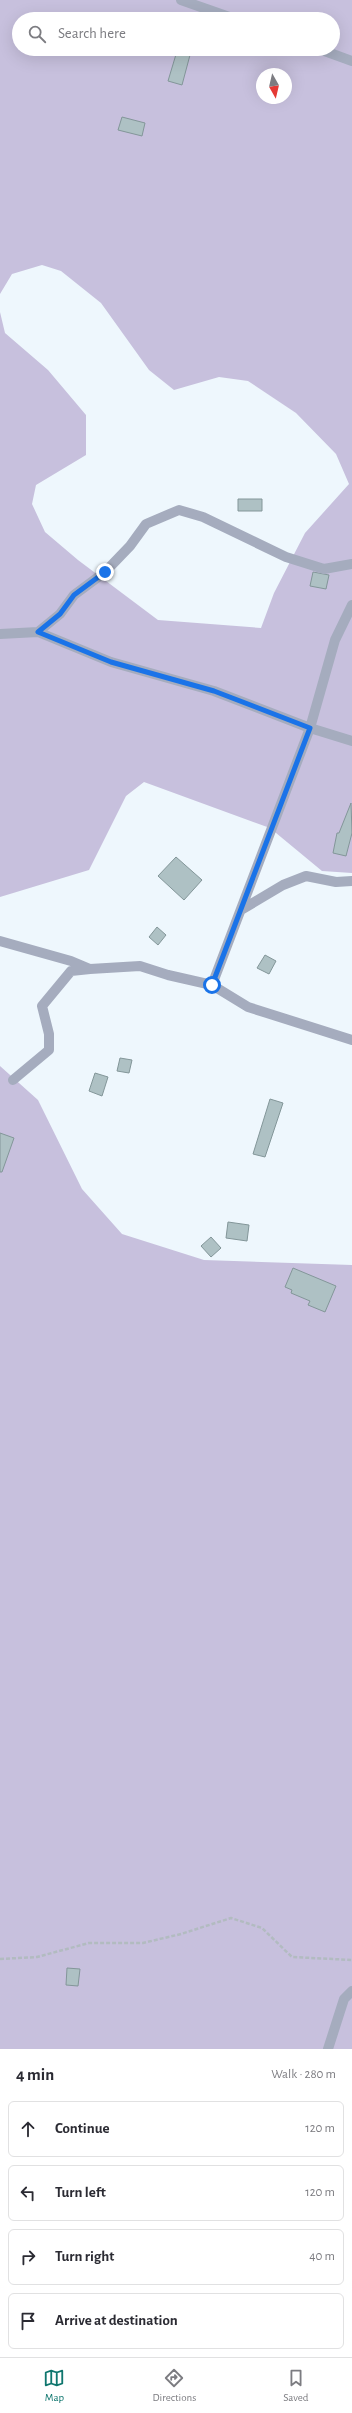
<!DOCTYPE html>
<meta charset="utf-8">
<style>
body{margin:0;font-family:"Alegreya Sans",sans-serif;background:#f2f2f3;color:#2b2b33}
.compass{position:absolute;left:256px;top:68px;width:36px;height:36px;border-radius:50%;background:#fff;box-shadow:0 4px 16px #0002;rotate:172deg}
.stop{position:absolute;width:12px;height:12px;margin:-9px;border:3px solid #1a73e8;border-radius:50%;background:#fff}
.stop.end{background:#1a73e8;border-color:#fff;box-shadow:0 1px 4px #0008}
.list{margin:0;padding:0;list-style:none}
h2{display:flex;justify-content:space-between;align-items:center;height:52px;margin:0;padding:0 16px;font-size:17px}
h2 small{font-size:13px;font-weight:400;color:#7c7c81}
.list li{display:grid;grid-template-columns:26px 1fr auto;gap:12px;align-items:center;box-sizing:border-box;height:56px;margin:0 8px 8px;padding:0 8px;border:1px solid #e1e1e2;border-radius:6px}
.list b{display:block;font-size:15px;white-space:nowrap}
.list em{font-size:13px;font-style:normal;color:#7c7c81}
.icon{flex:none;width:22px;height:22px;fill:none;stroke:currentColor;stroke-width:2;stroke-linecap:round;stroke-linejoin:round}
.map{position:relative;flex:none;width:352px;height:2049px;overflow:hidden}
.search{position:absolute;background:#fff;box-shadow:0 4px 16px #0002;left:12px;right:12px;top:12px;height:44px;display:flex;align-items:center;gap:10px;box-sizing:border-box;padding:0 14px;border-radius:22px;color:#7c7c81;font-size:15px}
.sheet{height:308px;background:#fff}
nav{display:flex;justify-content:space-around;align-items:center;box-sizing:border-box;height:56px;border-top:1px solid #e1e1e2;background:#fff;font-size:11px;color:#7c7c81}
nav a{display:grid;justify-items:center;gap:2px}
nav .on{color:#0f766e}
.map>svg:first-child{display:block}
</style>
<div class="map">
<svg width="352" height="2049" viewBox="0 0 352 2049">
<rect width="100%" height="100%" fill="#eef7fd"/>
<path fill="#c7c0dd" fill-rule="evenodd" d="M 0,0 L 352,0 L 352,873 L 322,871 L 270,828 L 144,782 L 126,796 L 89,870 L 0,897 L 0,312 L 5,333 L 48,370 L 86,415 L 86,455 L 36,485 L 32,504 L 45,532 L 78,560 L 158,620 L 261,628 L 274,593 L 305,533 L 349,484 L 336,454 L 296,413 L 248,381 L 219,377 L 174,390 L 149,370 L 101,303 L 61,271 L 42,265 L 12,274 L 0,294 ZM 19,19 L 333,19 L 333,49 L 19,49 ZM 262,74 L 286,74 L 286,98 L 262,98 Z
M 0,1066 L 38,1100 L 82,1189 L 122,1234 L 204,1260 L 352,1265 L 352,2049 L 0,2049 Z"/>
<path fill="#aec1c4" stroke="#839699" d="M 177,51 L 190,55 L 182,85 L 168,81 Z
M 122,117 L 145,123 L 142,136 L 118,130 Z
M 238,499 L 262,499 L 262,511 L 238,511 Z
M 313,572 L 329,575 L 326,589 L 310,586 Z
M 351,803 L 352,833 L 346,856 L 333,853 L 337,833 L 339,833 Z
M 176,857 L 202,880 L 184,900 L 158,876 Z
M 157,927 L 166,935 L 158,945 L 149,937 Z
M 265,955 L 276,961 L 269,974 L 257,968 Z
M 120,1058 L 132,1060 L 129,1073 L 117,1071 Z
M 95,1073 L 108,1077 L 102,1096 L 89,1091 Z
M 270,1099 L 283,1103 L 265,1157 L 253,1154 Z
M 0,1133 L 14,1138 L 2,1172 L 0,1172 Z
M 228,1222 L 249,1225 L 247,1241 L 226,1238 Z
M 211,1237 L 221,1248 L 211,1257 L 201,1246 Z
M 293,1268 L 336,1286 L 325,1312 L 308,1305 L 310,1301 L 291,1293 L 292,1290 L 285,1287 Z
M 67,1968 L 80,1969 L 78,1986 L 66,1985 Z"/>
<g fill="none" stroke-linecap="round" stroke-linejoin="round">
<path stroke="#b2bbc0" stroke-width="2.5" stroke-dasharray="4 2" stroke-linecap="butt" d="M 0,1959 L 37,1957 L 89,1943 L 143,1943 L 181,1934 L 231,1918 L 262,1928 L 292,1957 L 352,1960"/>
<path stroke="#a5acbe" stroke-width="10" d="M 181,0 L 235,19
M 319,49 L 352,61
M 38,632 L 111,662 L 214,691 L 310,728 L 352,741
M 0,634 L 38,632 L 60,614 L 74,595 L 105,572 L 130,546 L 146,524 L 179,510 L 203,517 L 286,557 L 324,569 L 352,564
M 241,910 L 283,885 L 306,876 L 336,882 L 352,881
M 0,941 L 71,961 L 90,969 L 140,966 L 168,975 L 212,985 L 248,1007 L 352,1040
M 212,985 L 310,728 L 335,640 L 352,605
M 13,1080 L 49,1050 L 49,1034 L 42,1006 L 71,971 L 90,969
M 328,2049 L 344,1999 L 352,1991"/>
</g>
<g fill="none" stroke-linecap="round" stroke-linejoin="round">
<path stroke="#1a73e8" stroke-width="5" d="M 105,572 L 74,595 L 60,614 L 38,632 L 111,662 L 214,691 L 310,728 L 212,985"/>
</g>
</svg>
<svg class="compass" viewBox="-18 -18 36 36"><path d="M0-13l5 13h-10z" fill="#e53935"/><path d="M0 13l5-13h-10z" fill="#7c7c81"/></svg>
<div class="stop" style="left:212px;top:985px"></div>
<div class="stop end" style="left:105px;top:572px"></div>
<div class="search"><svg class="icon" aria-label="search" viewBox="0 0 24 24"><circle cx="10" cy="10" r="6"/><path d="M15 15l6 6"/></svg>Search here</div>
</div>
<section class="sheet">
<h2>4 min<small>Walk · 280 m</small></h2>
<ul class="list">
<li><svg class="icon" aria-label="ahead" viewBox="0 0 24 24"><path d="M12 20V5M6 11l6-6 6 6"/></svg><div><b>Continue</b></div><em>120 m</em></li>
<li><svg class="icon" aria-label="left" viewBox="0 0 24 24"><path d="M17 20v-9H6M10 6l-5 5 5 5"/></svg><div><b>Turn left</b></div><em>120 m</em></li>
<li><svg class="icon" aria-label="right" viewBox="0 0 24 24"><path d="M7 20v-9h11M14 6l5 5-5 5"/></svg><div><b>Turn right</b></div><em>40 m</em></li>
<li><svg class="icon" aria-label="arrive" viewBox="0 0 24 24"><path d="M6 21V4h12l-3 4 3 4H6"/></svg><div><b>Arrive at destination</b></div></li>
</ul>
</section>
<nav>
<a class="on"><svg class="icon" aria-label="map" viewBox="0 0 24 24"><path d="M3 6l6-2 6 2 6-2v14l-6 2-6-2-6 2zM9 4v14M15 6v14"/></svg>Map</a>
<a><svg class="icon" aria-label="directions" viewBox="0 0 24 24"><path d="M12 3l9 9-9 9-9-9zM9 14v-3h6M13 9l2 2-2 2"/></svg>Directions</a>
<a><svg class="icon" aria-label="saved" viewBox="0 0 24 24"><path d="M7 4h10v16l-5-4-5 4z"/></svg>Saved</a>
</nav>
